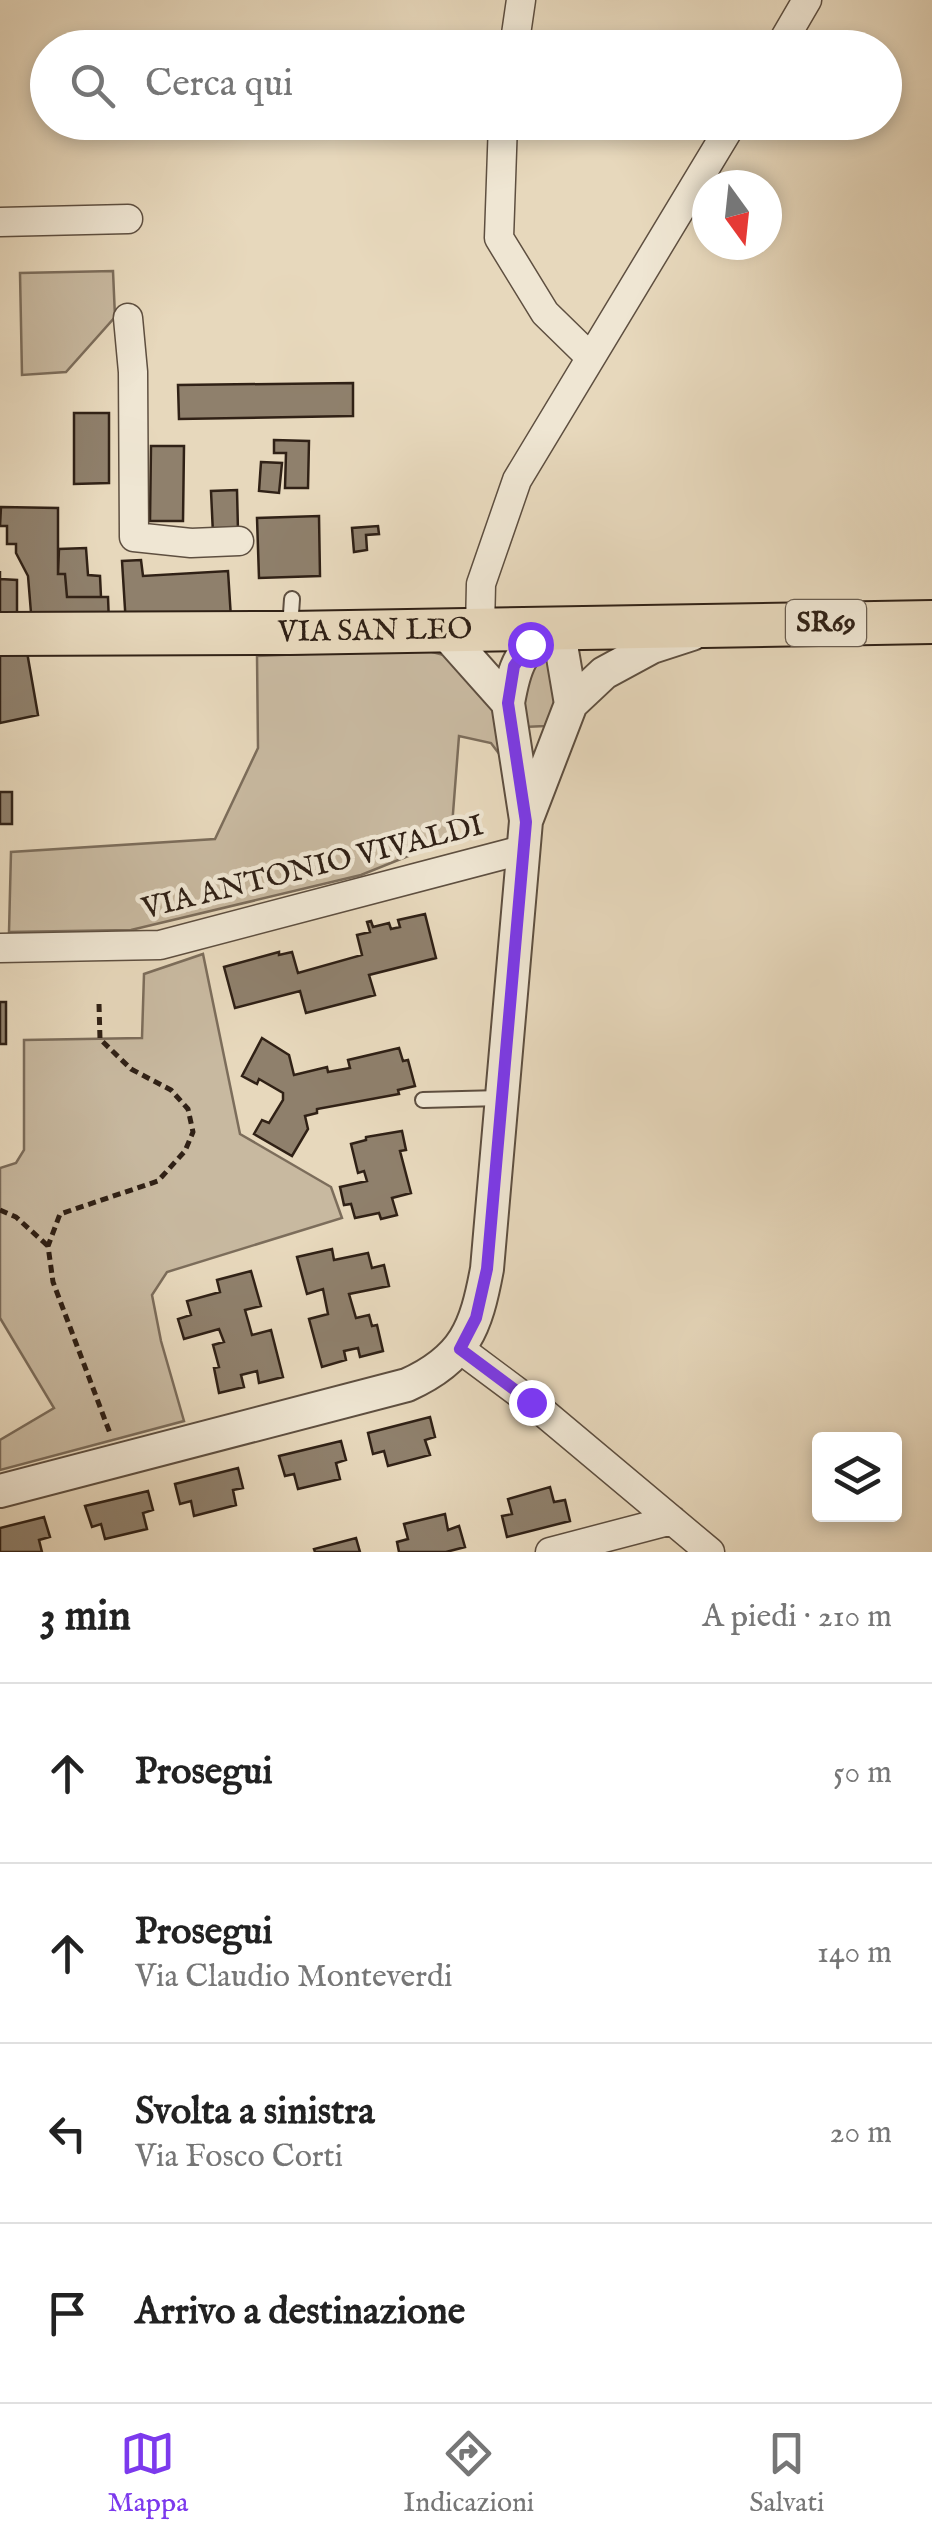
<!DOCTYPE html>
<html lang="it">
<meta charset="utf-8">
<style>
body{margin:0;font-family:"IM FELL English",serif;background:#f2f2f2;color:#222}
.controls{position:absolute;right:30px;bottom:30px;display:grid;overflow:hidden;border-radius:10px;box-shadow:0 5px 15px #0003}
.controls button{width:90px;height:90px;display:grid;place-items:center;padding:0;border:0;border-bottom:2px solid #e0e0e0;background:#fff;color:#222;font:50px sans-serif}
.compass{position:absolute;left:692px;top:170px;width:90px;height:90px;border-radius:50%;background:#fff;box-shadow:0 5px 15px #0003;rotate:165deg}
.stop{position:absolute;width:30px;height:30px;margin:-22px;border:8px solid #7c3aed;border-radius:50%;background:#fff}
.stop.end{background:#7c3aed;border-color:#fff;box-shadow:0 2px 10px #0008}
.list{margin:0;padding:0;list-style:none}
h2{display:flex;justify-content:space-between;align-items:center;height:130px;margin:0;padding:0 40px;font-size:42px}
h2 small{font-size:32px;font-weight:400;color:#767676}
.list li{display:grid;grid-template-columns:65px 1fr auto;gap:30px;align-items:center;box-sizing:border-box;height:180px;padding:0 40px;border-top:2px solid #e0e0e0}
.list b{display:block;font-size:38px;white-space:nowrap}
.list p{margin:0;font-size:32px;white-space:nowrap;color:#767676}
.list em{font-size:32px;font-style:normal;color:#767676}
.icon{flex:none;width:55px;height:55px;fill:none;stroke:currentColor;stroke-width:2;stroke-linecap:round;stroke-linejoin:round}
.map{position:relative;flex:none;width:932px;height:1552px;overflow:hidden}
.search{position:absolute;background:#fff;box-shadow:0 5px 15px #0003;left:30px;right:30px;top:30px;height:110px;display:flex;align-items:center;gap:25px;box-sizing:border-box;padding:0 35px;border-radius:55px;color:#767676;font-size:38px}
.sheet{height:850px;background:#fff}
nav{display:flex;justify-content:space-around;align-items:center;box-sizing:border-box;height:140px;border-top:2px solid #e0e0e0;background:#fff;font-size:28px;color:#767676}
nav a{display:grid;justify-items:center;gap:5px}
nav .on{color:#7c3aed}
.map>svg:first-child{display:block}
</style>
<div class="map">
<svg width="932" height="1552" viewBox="0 0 932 1552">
<rect width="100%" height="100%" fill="#e7d8bc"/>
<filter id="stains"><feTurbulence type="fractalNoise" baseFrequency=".002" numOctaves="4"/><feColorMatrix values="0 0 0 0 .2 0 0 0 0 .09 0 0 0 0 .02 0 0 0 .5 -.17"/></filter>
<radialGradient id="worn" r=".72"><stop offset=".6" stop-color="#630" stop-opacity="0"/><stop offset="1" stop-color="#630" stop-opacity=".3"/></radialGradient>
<path fill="#c8b9a0" stroke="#7c6d5b" stroke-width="2.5" d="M 113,271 L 115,317 L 66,372 L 22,375 L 20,273 Z
M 421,649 L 455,658 L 496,711 L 506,763 L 491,743 L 459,736 L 451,839 L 361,875 L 131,930 L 9,932 L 11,852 L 215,839 L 258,748 L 257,656 Z
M 543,651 C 567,672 556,701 545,726 L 524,727 L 522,722 L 528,663 Z
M 203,954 L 240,1134 L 331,1187 L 342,1218 L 167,1272 L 152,1295 L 161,1341 L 184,1421 L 0,1470 L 0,1440 L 54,1408 L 0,1318 L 0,1168 L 16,1163 L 24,1150 L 24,1040 L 142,1038 L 144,974 Z"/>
<path fill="#8f806c" stroke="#302116" stroke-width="2.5" d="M 353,383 L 353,416 L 179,419 L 178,385 Z
M 74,413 L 109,413 L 109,483 L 74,484 Z
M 274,440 L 309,441 L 308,488 L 285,488 L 286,453 L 274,453 Z
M 151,446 L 184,446 L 183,521 L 150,521 Z
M 261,462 L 282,463 L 279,493 L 259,491 Z
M 237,490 L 238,531 L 213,534 L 211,491 Z
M 1,507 L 58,508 L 58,574 L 65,574 L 67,597 L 108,597 L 109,623 L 32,625 L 28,576 L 16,553 L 16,544 L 7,544 L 7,526 L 0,526 Z
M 319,516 L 320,576 L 259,578 L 257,518 Z
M 378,526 L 379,534 L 366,535 L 367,550 L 354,552 L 352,528 Z
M 86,548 L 88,575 L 100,576 L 101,597 L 67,597 L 65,574 L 58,574 L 59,549 Z
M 141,560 L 143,576 L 228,571 L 231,618 L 126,625 L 122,561 Z
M 0,571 L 0,579 L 17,580 L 17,619 L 0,619 Z
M 27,652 L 38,715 L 0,723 L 0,653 Z
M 0,792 L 12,792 L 12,824 L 0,824 Z
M 425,914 L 436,958 L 369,975 L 375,995 L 306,1013 L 300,991 L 235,1008 L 224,967 L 279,952 L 279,955 L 292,952 L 298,973 L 362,955 L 357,935 L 370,932 L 367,922 L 371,921 L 373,927 L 389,923 L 391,929 L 400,927 L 398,920 Z
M 0,1002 L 6,1002 L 6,1044 L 0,1044 Z
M 262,1038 L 289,1055 L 294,1075 L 327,1067 L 328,1072 L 350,1068 L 348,1060 L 399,1048 L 403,1061 L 408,1060 L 415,1086 L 398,1090 L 399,1094 L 317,1109 L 317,1113 L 305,1116 L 308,1129 L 292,1156 L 254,1134 L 262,1120 L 269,1123 L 283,1100 L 283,1093 L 259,1079 L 257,1084 L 242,1076 Z
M 402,1131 L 406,1150 L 400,1151 L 411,1193 L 392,1198 L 397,1215 L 381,1219 L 379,1213 L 355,1218 L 351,1204 L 344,1205 L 340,1187 L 367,1181 L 364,1171 L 358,1173 L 351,1144 L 366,1140 L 366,1137 Z
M 332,1249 L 334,1260 L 368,1253 L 372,1268 L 384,1265 L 389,1286 L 349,1294 L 356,1318 L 369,1315 L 372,1326 L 377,1325 L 383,1351 L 360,1357 L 358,1348 L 344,1351 L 346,1360 L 322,1367 L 309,1319 L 328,1314 L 323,1289 L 307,1294 L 297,1257 Z
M 251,1271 L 261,1306 L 245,1310 L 249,1324 L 252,1335 L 271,1330 L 283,1377 L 259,1383 L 257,1371 L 241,1375 L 244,1387 L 219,1393 L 214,1368 L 219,1367 L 213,1345 L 224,1342 L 219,1329 L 184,1339 L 178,1319 L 191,1315 L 187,1301 L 220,1292 L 217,1280 Z
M 430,1417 L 435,1437 L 425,1440 L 430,1455 L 388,1466 L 384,1451 L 373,1454 L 368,1433 Z
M 341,1441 L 346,1460 L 336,1463 L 340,1479 L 298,1489 L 294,1474 L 285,1476 L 279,1456 Z
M 238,1468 L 243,1488 L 233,1490 L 236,1505 L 194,1516 L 191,1501 L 180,1504 L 175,1484 Z
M 550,1487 L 554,1502 L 565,1500 L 570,1521 L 507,1537 L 502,1516 L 512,1514 L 508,1499 Z
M 148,1491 L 153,1510 L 143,1513 L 147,1529 L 105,1539 L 101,1524 L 92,1527 L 85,1506 Z
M 445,1514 L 448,1530 L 459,1526 L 465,1547 L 446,1552 L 399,1552 L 397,1542 L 408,1539 L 404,1524 Z
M 44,1517 L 50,1537 L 39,1540 L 42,1552 L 0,1552 L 0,1528 Z
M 356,1538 L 360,1552 L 315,1552 L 314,1549 Z"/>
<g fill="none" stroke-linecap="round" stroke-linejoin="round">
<defs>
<path id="service" d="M 290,628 L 292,599
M 423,1100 L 501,1098"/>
<path id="minor" d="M 514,48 L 521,0
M 779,48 L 807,0
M 503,122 L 499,238 L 545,313 L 590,357
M 0,222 L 128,219
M 128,318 L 133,372 L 134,537 L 191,543 L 239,541
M 480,628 L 481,584 L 517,480 L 733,122
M 0,948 L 160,945 L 522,850
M 460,1349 L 531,1402 L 710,1552
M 550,1552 L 672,1520"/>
<path id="tertiary" d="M 443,630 L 508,703 L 526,820
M 508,703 C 515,663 520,652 552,627 L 561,645 L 571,704
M 0,1491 L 407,1385 C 465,1359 476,1328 487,1269 L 526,821 L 571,704 L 604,673 L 652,647 L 692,634"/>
<g id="primary">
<path id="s1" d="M 0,634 L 290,633 L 932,622"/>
</g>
</defs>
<use href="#service" stroke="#5e4f40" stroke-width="18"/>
<use href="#minor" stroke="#5e4f40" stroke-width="31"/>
<use href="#tertiary" stroke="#5e4f40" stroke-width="36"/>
<use href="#primary" stroke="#302116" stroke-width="46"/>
<path stroke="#302116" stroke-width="5" stroke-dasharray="8 5" stroke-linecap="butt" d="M 99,1004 L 100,1039 L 131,1069 L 171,1090 L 188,1109 L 193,1132 L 185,1151 L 158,1181 L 60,1214 L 48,1246 L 53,1282 L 111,1436
M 0,1210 L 16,1217 L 48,1246"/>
<use href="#service" stroke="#efe6d3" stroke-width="14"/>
<use href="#minor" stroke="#efe6d3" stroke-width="28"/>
<use href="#tertiary" stroke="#efe6d3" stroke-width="32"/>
<use href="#primary" stroke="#e7d8bc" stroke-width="42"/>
</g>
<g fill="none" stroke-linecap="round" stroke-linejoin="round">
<path stroke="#7c3aed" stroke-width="12" d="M 530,644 L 514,666 L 508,703 L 526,822 L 487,1269 L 476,1318 L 460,1349 L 531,1402"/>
</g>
<g text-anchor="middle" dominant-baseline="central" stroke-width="9" stroke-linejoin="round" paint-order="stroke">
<rect fill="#efe6d3" stroke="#695c4f" stroke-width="2.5" x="786" y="600" width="80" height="46" rx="8"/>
<g font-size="28" font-weight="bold" fill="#302116">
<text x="826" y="623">SR69</text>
</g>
<g font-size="30" fill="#302116" stroke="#efe6d3">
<text stroke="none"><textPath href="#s1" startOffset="375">VIA SAN LEO</textPath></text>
<text transform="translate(313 868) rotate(-14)">VIA ANTONIO VIVALDI</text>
</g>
</g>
<rect width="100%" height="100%" filter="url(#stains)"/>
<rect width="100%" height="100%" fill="url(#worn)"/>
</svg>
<div class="controls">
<button><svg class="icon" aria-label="layers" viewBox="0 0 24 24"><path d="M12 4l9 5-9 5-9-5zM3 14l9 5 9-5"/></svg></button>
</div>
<svg class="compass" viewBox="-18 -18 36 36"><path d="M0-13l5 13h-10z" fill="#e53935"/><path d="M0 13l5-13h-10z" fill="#767676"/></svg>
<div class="stop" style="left:530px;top:644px"></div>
<div class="stop end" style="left:531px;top:1402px"></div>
<div class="search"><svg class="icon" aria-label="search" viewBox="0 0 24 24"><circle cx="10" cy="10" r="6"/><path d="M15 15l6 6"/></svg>Cerca qui</div>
</div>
<section class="sheet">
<h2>3 min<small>A piedi · 210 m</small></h2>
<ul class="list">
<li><svg class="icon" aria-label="ahead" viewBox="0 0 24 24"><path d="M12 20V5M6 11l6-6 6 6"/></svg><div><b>Prosegui</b></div><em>50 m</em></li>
<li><svg class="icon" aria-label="ahead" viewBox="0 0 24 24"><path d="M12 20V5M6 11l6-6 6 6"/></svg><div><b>Prosegui</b><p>Via Claudio Monteverdi</p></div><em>140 m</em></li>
<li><svg class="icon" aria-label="left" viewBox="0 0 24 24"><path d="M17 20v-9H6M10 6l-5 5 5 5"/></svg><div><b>Svolta a sinistra</b><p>Via Fosco Corti</p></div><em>20 m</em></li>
<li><svg class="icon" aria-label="arrive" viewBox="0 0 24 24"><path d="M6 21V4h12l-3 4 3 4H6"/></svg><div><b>Arrivo a destinazione</b></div></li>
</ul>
</section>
<nav>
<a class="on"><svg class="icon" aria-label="map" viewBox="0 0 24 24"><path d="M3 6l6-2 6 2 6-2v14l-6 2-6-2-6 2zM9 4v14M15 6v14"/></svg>Mappa</a>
<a><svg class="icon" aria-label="directions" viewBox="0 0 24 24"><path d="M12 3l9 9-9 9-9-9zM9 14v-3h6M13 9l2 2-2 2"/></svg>Indicazioni</a>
<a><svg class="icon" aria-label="saved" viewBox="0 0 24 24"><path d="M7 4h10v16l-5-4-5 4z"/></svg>Salvati</a>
</nav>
